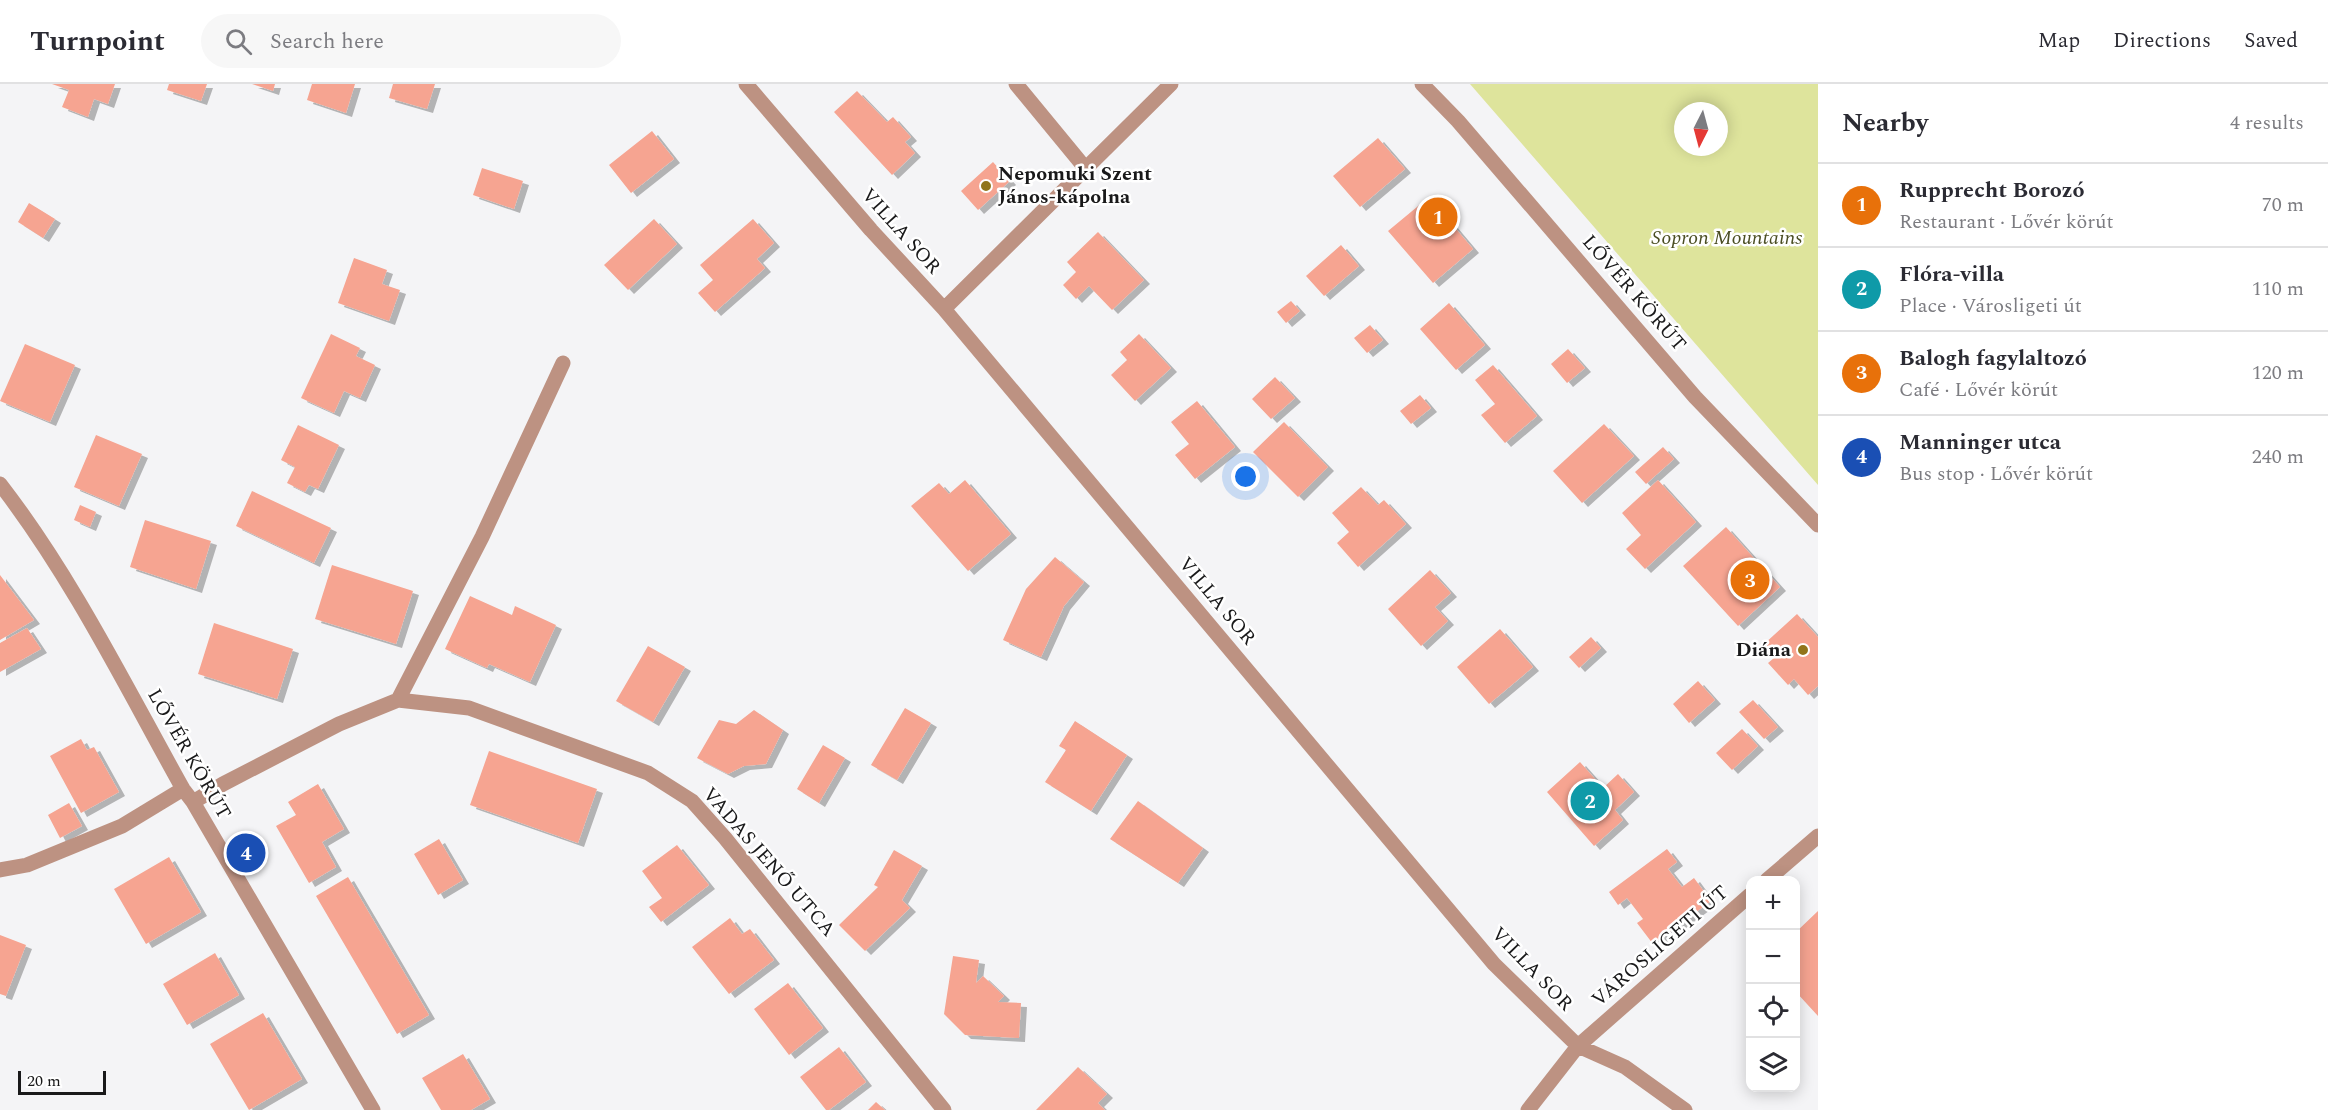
<!DOCTYPE html>
<meta charset="utf-8">
<style>
body{margin:0;font-family:Spectral,serif;background:#f7f7f7;color:#2b2b33}
.controls{position:absolute;right:18px;bottom:18px;display:grid;overflow:hidden;border-radius:12px;box-shadow:0 3px 15px #0003}
.controls button{width:54px;height:54px;display:grid;place-items:center;padding:0;border:0;border-bottom:2px solid #e1e1e2;background:#fff;color:#2b2b33;font:30px sans-serif}
.compass{position:absolute;left:1674px;top:18px;width:54px;height:54px;border-radius:50%;background:#fff;box-shadow:0 3px 15px #0003;rotate:186deg}
.scale{position:absolute;left:18px;bottom:15px;width:88px;box-sizing:border-box;padding-left:6px;border:3px solid #19191a;border-top:0;font-size:16px;line-height:21px;white-space:nowrap;color:#19191a;-webkit-text-stroke:4px #fff;paint-order:stroke}
.you{position:absolute;left:1246px;top:393px;width:21px;height:21px;margin:-15px;border:4px solid #fff;border-radius:50%;background:#1a73e8;box-shadow:0 0 0 9px #1a73e833}
.badge{display:grid;place-items:center;width:39px;height:39px;border-radius:50%;background:#1a73e8;color:#fff;font-size:20px;font-weight:700}
.pin{position:absolute;translate:-50% -50%;border:3px solid #fff;box-shadow:0 2px 6px #0006}
.list{margin:0;padding:0;list-style:none}
h2{display:flex;justify-content:space-between;align-items:center;height:78px;margin:0;padding:0 24px;font-size:26px}
h2 small{font-size:20px;font-weight:400;color:#7c7c81}
.list li{display:grid;grid-template-columns:39px 1fr auto;gap:18px;align-items:center;box-sizing:border-box;height:84px;padding:0 24px;border-top:2px solid #e1e1e2}
.list b{display:block;font-size:22px;white-space:nowrap}
.list p{margin:0;font-size:20px;white-space:nowrap;color:#7c7c81}
.list em{font-size:20px;font-style:normal;color:#7c7c81}
.icon{flex:none;width:33px;height:33px;fill:none;stroke:currentColor;stroke-width:2;stroke-linecap:round;stroke-linejoin:round}
.map{position:relative;flex:none;width:1818px;height:1026px;overflow:hidden}
header{display:flex;align-items:center;gap:36px;box-sizing:border-box;height:84px;padding:0 30px;background:#fff;border-bottom:2px solid #e1e1e2}
header strong{font-size:28px}
nav{display:flex;gap:33px;margin-inline-start:auto;font-size:21px}
.search{width:420px;height:54px;background:#f7f7f7;display:flex;align-items:center;gap:15px;box-sizing:border-box;padding:0 21px;border-radius:33px;color:#7c7c81;font-size:22px}
main{display:flex}
aside{flex:1;background:#fff}
.map>svg:first-child{display:block}
</style>
<header>
<strong>Turnpoint</strong>
<div class="search"><svg class="icon" aria-label="search" viewBox="0 0 24 24"><circle cx="10" cy="10" r="6"/><path d="M15 15l6 6"/></svg>Search here</div>
<nav><a>Map</a><a>Directions</a><a>Saved</a></nav>
</header>
<main>
<div class="map">
<svg width="1818" height="1026" viewBox="0 0 1818 1026">
<defs>
<filter id="shadow"><feDropShadow dx="6" dy="4" stdDeviation="0" flood-color="#0004"/></filter>
</defs>
<rect width="100%" height="100%" fill="#f4f4f6"/>
<path fill="#dee49c" fill-rule="evenodd" d="M 1470,0 L 1818,0 L 1818,401 ZM 1683,27 L 1719,27 L 1719,63 L 1683,63 Z"/>
<path fill="#f6a491" filter="url(#shadow)" d="M 52,0 L 115,0 L 108,20 L 94,15 L 88,33 L 62,23 L 69,6 Z
M 169,0 L 207,0 L 201,17 L 167,6 Z
M 252,0 L 275,0 L 273,7 Z
M 312,0 L 355,0 L 346,29 L 307,16 Z
M 393,0 L 435,0 L 427,25 L 389,14 Z
M 857,7 L 887,38 L 893,33 L 911,53 L 905,58 L 915,69 L 892,91 L 834,28 Z
M 652,47 L 674,75 L 631,109 L 609,81 Z
M 1378,54 L 1405,85 L 1360,123 L 1333,92 Z
M 993,78 L 1010,97 L 978,126 L 961,107 Z
M 482,84 L 523,97 L 514,125 L 473,111 Z
M 1429,113 L 1473,165 L 1433,199 L 1388,147 Z
M 29,119 L 55,135 L 43,154 L 18,138 Z
M 654,135 L 677,160 L 628,206 L 604,181 Z
M 753,135 L 774,159 L 757,175 L 765,184 L 715,228 L 698,209 L 713,196 L 700,181 Z
M 1098,148 L 1144,196 L 1112,226 L 1089,202 L 1076,215 L 1063,201 L 1076,188 L 1067,178 Z
M 1341,161 L 1359,182 L 1324,212 L 1306,192 Z
M 354,174 L 387,186 L 382,200 L 400,206 L 389,237 L 338,219 Z
M 1291,217 L 1300,227 L 1286,239 L 1277,228 Z
M 1449,219 L 1485,261 L 1456,286 L 1420,245 Z
M 1370,241 L 1383,256 L 1367,269 L 1354,254 Z
M 331,250 L 360,264 L 356,272 L 375,281 L 360,314 L 344,307 L 334,329 L 301,314 Z
M 1139,250 L 1171,284 L 1135,317 L 1111,291 L 1127,276 L 1120,268 Z
M 25,260 L 75,281 L 50,338 L 0,317 Z
M 1568,265 L 1585,284 L 1567,299 L 1551,280 Z
M 1493,281 L 1537,332 L 1505,359 L 1481,331 L 1495,320 L 1475,296 Z
M 1275,293 L 1295,314 L 1271,335 L 1252,315 Z
M 1420,311 L 1431,324 L 1411,340 L 1400,327 Z
M 1197,317 L 1235,363 L 1195,395 L 1175,371 L 1189,360 L 1171,338 Z
M 1284,338 L 1328,383 L 1298,413 L 1253,368 Z
M 1604,340 L 1634,372 L 1582,419 L 1553,387 Z
M 298,341 L 339,361 L 318,405 L 309,401 L 305,408 L 287,399 L 295,383 L 281,376 Z
M 96,351 L 142,370 L 119,422 L 74,403 Z
M 1663,363 L 1674,375 L 1646,400 L 1635,388 Z
M 965,396 L 1011,450 L 968,487 L 911,422 L 939,399 L 949,410 Z
M 1658,396 L 1696,438 L 1645,485 L 1626,465 L 1641,451 L 1622,429 Z
M 1361,403 L 1378,421 L 1384,416 L 1406,440 L 1358,483 L 1337,459 L 1349,448 L 1332,429 Z
M 252,407 L 331,444 L 314,479 L 236,442 Z
M 80,421 L 96,428 L 90,443 L 74,436 Z
M 145,436 L 211,457 L 196,505 L 130,483 Z
M 1726,443 L 1780,503 L 1738,542 L 1683,482 Z
M 1055,473 L 1084,498 L 1064,522 L 1041,573 L 1003,556 L 1026,505 Z
M 332,481 L 413,507 L 396,560 L 315,535 Z
M 1430,486 L 1451,509 L 1435,523 L 1448,537 L 1421,562 L 1388,525 Z
M 0,491 L 34,536 L 0,556 Z
M 470,512 L 512,531 L 515,522 L 556,541 L 530,598 L 489,580 L 487,584 L 445,565 Z
M 1797,530 L 1818,553 L 1818,602 L 1808,611 L 1794,595 L 1788,601 L 1768,579 L 1774,574 L 1763,561 Z
M 214,539 L 293,565 L 277,615 L 198,590 Z
M 27,544 L 41,565 L 0,588 L 0,559 Z
M 1500,545 L 1533,583 L 1489,620 L 1457,583 Z
M 1591,553 L 1601,564 L 1579,584 L 1569,573 Z
M 648,562 L 685,583 L 653,638 L 616,617 Z
M 1698,597 L 1715,616 L 1689,639 L 1673,620 Z
M 1753,616 L 1778,643 L 1764,655 L 1739,628 Z
M 905,624 L 931,639 L 897,696 L 871,681 Z
M 754,626 L 783,646 L 766,680 L 744,682 L 728,690 L 697,674 L 719,636 L 736,640 Z
M 1075,637 L 1127,671 L 1091,727 L 1045,698 L 1066,666 L 1059,662 Z
M 1742,645 L 1758,662 L 1732,686 L 1716,669 Z
M 81,655 L 87,666 L 94,663 L 119,708 L 81,729 L 50,672 Z
M 823,661 L 845,674 L 819,719 L 797,705 Z
M 489,667 L 597,705 L 578,759 L 470,721 Z
M 1580,678 L 1603,704 L 1618,690 L 1634,708 L 1615,726 L 1623,736 L 1594,762 L 1547,708 Z
M 318,700 L 344,745 L 322,758 L 336,783 L 309,799 L 276,742 L 296,731 L 288,718 Z
M 1138,717 L 1203,764 L 1178,799 L 1110,755 Z
M 69,719 L 82,742 L 60,754 L 48,731 Z
M 439,755 L 463,796 L 438,811 L 414,770 Z
M 677,761 L 709,801 L 661,838 L 649,823 L 662,814 L 642,787 Z
M 1667,765 L 1677,778 L 1668,785 L 1682,803 L 1694,794 L 1711,817 L 1653,860 L 1637,839 L 1643,835 L 1627,814 L 1618,821 L 1609,808 Z
M 894,766 L 922,782 L 902,816 L 910,824 L 865,867 L 839,841 L 878,803 L 874,801 Z
M 169,773 L 201,828 L 146,860 L 114,805 Z
M 348,793 L 429,931 L 397,950 L 316,812 Z
M 1818,827 L 1818,932 L 1796,908 L 1796,848 Z
M 730,834 L 742,850 L 750,845 L 774,876 L 729,910 L 692,863 Z
M 0,851 L 26,861 L 6,912 L 0,910 Z
M 215,869 L 239,911 L 187,941 L 163,900 Z
M 953,872 L 979,876 L 976,899 L 983,892 L 1004,912 L 998,918 L 1021,919 L 1019,954 L 965,951 L 944,930 Z
M 788,899 L 823,944 L 789,971 L 754,925 Z
M 263,929 L 302,995 L 249,1026 L 210,960 Z
M 839,963 L 866,998 L 829,1026 L 826,1026 L 800,993 Z
M 463,970 L 490,1015 L 471,1026 L 441,1026 L 422,994 Z
M 1078,983 L 1107,1010 L 1098,1019 L 1105,1026 L 1036,1026 Z
M 876,1018 L 885,1026 L 868,1026 Z"/>
<g fill="none" stroke-linecap="round" stroke-linejoin="round">
<path stroke="#bd9282" stroke-width="15" d="M 746,0 L 871,146 L 944,225 L 1494,880 L 1578,962 L 1625,983 L 1685,1026
M 1016,0 L 1086,85
M 1422,0 L 1458,37 L 1695,313 L 1818,441
M 944,225 L 1171,0
M 0,400 C 72,493 126,603 183,705 L 193,718 L 373,1026
M 398,616 L 482,453 L 563,279
M 193,718 L 223,700 L 339,640 L 398,616 L 469,624 L 648,689 L 692,717 L 725,754 L 944,1026
M 0,786 L 27,781 L 122,742 L 183,705
M 1767,796 L 1818,752
M 1528,1026 L 1578,962 L 1750,811"/>
</g>
<g fill="#91741a" stroke="#fff" stroke-width="2">
<circle cx="986" cy="102" r="6"/>
<circle cx="1803" cy="566" r="6"/>
</g>
<g text-anchor="middle" dominant-baseline="central" stroke-width="5" stroke-linejoin="round" paint-order="stroke">
<g font-size="20" font-weight="bold" fill="#19191a" stroke="#fff" text-anchor="start">
<text x="998" y="90">Nepomuki Szent<tspan x="998" dy="23">János-kápolna</tspan></text>
<text x="1791" y="566" text-anchor="end">Diána</text>
</g>
<g font-size="20" fill="#19191a" stroke="#fff">
<text transform="translate(901 147) rotate(48)">VILLA SOR</text>
<text transform="translate(1634 209) rotate(49)">LŐVÉR KÖRÚT</text>
<text transform="translate(1217 517) rotate(50)">VILLA SOR</text>
<text transform="translate(189 670) rotate(60)">LŐVÉR KÖRÚT</text>
<text transform="translate(769 778) rotate(49)">VADAS JENŐ UTCA</text>
<text transform="translate(1660 862) rotate(-41)">VÁROSLIGETI ÚT</text>
<text transform="translate(1532 885) rotate(46)">VILLA SOR</text>
</g>
<g font-size="20" font-style="italic" fill="#4a4d22" stroke="#fff">
<text x="1727" y="154">Sopron Mountains</text>
</g>
</g>
</svg>
<div class="controls">
<button>+</button>
<button>−</button>
<button><svg class="icon" aria-label="locate" viewBox="0 0 24 24"><circle cx="12" cy="12" r="6"/><path d="M12 2v4M12 18v4M2 12h4M18 12h4"/></svg></button>
<button><svg class="icon" aria-label="layers" viewBox="0 0 24 24"><path d="M12 4l9 5-9 5-9-5zM3 14l9 5 9-5"/></svg></button>
</div>
<svg class="compass" viewBox="-18 -18 36 36"><path d="M0-13l5 13h-10z" fill="#e53935"/><path d="M0 13l5-13h-10z" fill="#7c7c81"/></svg>
<div class="scale">20 m</div>
<div class="you"></div>
<div class="pin badge" style="left:1438px;top:133px;background:#e8710a">1</div>
<div class="pin badge" style="left:1590px;top:717px;background:#0f9aa8">2</div>
<div class="pin badge" style="left:1750px;top:496px;background:#e8710a">3</div>
<div class="pin badge" style="left:246px;top:769px;background:#1a4fb4">4</div>
</div>
<aside>
<h2>Nearby<small>4 results</small></h2>
<ul class="list">
<li><span class="badge" style="background:#e8710a">1</span><div><b>Rupprecht Borozó</b><p>Restaurant · Lővér körút</p></div><em>70 m</em></li>
<li><span class="badge" style="background:#0f9aa8">2</span><div><b>Flóra-villa</b><p>Place · Városligeti út</p></div><em>110 m</em></li>
<li><span class="badge" style="background:#e8710a">3</span><div><b>Balogh fagylaltozó</b><p>Café · Lővér körút</p></div><em>120 m</em></li>
<li><span class="badge" style="background:#1a4fb4">4</span><div><b>Manninger utca</b><p>Bus stop · Lővér körút</p></div><em>240 m</em></li>
</ul>
</aside>
</main>
